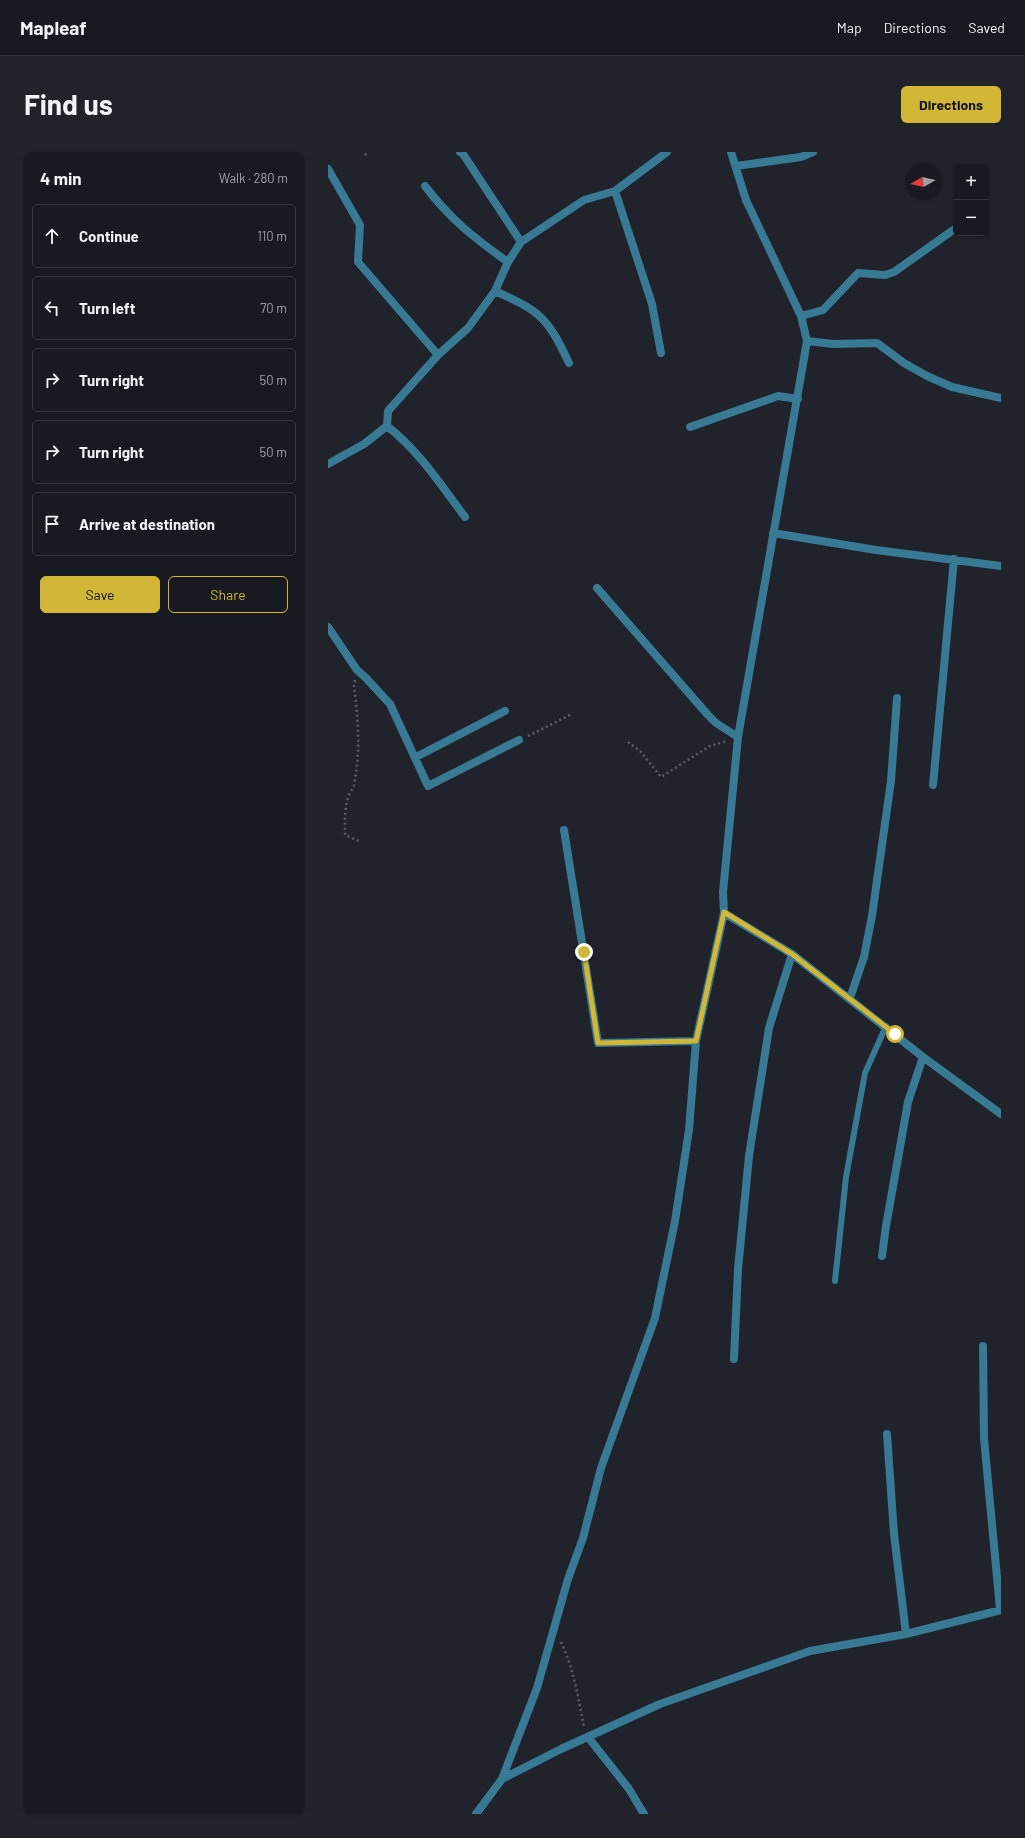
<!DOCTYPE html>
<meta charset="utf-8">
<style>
body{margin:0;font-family:Barlow,sans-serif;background:#21232a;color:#f1f3f6}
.controls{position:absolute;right:12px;top:12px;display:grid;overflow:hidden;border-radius:6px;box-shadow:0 1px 3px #0004}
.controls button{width:36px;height:36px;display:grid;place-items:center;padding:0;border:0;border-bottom:1px solid #36383f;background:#181a21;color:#f1f3f6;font:20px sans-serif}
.compass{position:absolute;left:577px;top:12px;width:36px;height:36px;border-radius:50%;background:#181a21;box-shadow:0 1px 3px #0004;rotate:261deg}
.stop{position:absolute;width:12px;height:12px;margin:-9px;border:3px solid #d2b635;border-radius:50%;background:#fff}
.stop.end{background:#d2b635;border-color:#fff;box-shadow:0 1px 4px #0008}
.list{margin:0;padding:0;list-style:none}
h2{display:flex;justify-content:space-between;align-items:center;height:52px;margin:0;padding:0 16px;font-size:17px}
h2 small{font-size:13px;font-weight:400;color:#9fa1a5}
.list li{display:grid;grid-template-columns:26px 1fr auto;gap:12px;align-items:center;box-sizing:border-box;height:64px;margin:0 8px 8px;padding:0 8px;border:1px solid #36383f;border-radius:6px}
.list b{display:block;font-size:15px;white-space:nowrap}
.list em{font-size:13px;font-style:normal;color:#9fa1a5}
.actions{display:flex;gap:8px;padding:12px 16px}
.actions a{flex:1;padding:9px 0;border:1px solid #d2b635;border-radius:6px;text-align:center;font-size:14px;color:#d2b635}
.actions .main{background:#d2b635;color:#111}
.icon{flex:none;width:22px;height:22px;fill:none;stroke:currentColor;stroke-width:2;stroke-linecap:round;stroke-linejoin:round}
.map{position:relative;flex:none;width:673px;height:1662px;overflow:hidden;border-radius:6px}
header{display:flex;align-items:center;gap:24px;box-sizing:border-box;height:56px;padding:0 20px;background:#181a21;border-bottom:1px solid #36383f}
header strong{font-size:19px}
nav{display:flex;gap:22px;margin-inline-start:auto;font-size:14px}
.intro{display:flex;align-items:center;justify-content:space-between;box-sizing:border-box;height:96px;padding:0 24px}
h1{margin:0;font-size:28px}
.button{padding:10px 18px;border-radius:6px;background:#d2b635;color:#111;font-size:14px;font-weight:700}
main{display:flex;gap:24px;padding:0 24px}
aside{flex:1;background:#181a21;border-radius:6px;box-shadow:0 1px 3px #0004}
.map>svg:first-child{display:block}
</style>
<header>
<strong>Mapleaf</strong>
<nav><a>Map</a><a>Directions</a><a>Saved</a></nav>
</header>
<div class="intro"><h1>Find us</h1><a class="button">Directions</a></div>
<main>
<aside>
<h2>4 min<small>Walk · 280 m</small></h2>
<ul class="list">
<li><svg class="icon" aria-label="ahead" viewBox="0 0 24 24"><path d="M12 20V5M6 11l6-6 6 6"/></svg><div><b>Continue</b></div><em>110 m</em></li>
<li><svg class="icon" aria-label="left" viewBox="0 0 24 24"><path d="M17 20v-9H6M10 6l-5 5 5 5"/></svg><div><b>Turn left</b></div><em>70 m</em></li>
<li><svg class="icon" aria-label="right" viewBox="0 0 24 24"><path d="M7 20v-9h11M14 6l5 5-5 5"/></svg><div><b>Turn right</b></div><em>50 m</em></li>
<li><svg class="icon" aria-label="right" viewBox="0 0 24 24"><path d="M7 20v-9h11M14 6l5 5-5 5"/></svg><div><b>Turn right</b></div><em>50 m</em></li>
<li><svg class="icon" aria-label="arrive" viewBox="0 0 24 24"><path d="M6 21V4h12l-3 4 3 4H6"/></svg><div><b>Arrive at destination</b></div></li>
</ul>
<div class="actions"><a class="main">Save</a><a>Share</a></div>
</aside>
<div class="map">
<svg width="673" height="1662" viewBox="0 0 673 1662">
<rect width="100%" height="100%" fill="#20222c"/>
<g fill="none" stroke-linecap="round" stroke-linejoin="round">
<path stroke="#5c5e67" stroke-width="2.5" stroke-dasharray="2 3" stroke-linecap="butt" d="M 37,3 L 39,0
M 27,528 L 26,534 C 30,567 33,600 26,632 C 26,637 22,639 21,643 C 16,656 17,669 17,683 L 31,689
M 200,584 L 244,562
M 300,590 L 313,600 L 333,625 L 382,594 L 399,589
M 233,1490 C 246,1517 250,1546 256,1575"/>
<path stroke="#387994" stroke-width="6" d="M 507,1129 L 518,1025 L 537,921 L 558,874"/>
<path stroke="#387994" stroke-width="8" d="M 132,0 L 135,2 L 193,90
M 403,0 L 418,48 L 473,164 L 479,189 L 410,585 L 395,740 L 396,761 L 464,802 L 595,905 L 673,962
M 408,14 L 473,5 L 485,0
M 0,17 L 32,73 L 30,110 L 110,203
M 97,34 C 122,67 146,86 180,110
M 287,39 L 324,152 L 333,201
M 167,139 C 212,159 220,166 241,211
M 473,164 L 495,158 L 530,121 L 557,123 L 566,120 L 628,76
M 479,189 L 505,192 L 549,191 L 576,211 L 599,224 L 624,235 L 673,246
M 59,274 C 91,299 113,333 137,365
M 362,275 L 450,244 L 470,247
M 0,312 L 36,292 L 59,274 L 60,259 L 110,203 L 140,176 L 167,139 L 180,110 L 193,90 L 256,48 L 287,39 L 339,0
M 445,381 L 548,398 L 673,414
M 269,436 L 380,563 L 388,571 L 410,585
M 0,475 L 29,518 L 37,525 L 62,552 L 100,634 L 191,588
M 88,605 L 177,559
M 605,633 L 626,407
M 236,678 L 270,891 L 368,889
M 522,846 L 536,805 L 544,764 L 563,629 L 569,546
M 554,1104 L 558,1074 L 580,950 L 595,905
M 655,1194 L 656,1286 L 672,1458
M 406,1207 L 410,1117 L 421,1004 L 441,876 L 464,802
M 559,1282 L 566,1382 L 578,1482
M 260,1585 L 301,1637 L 316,1662
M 174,1627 L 233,1597 L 332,1552 L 482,1499 L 578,1482 L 673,1458
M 148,1662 L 174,1627 L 209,1536 L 240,1427 L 255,1386 L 273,1316 L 327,1166 L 347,1069 L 361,978 L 368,889 L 396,761"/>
</g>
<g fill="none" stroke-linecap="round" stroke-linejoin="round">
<path stroke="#d2b635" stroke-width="5" d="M 256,800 L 270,891 L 368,889 L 396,760 L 464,802 L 567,882"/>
</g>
</svg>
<div class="controls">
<button>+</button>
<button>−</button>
</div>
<svg class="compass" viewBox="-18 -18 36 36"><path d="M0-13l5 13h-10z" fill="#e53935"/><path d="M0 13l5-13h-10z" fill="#9fa1a5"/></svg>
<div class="stop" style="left:567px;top:882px"></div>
<div class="stop end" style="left:256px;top:800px"></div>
</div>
</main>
